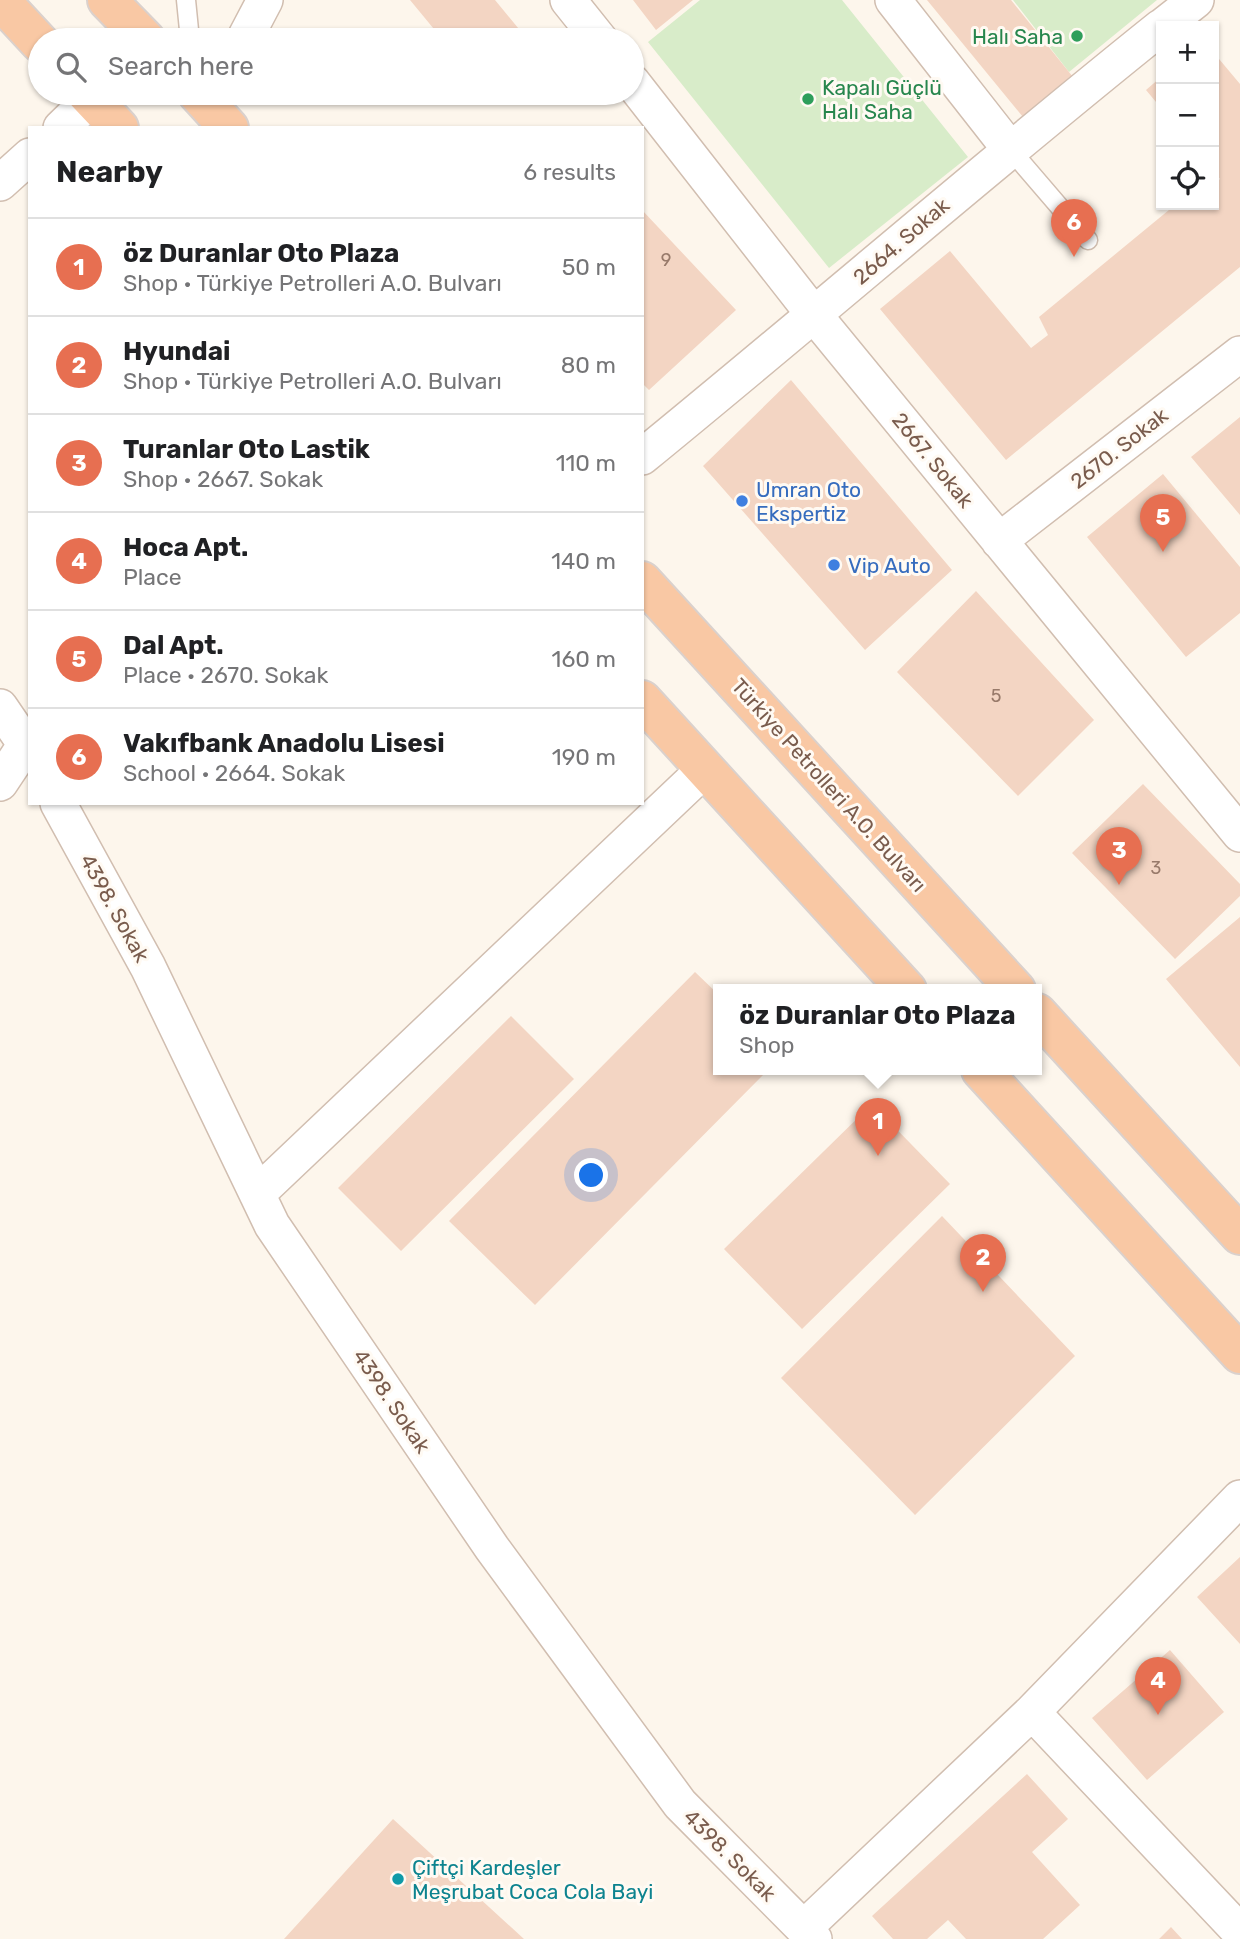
<!DOCTYPE html>
<meta charset="utf-8">
<style>
body{margin:0;font-family:Rubik,sans-serif;background:#f6f6f6;color:#202124}
.controls{position:absolute;right:21px;top:21px;display:grid;overflow:hidden;border-radius:0px;box-shadow:0 2px 5px #0004}
.controls button{width:63px;height:63px;display:grid;place-items:center;padding:0;border:0;border-bottom:2px solid #e0e0e0;background:#fff;color:#202124;font:35px sans-serif}
.you{position:absolute;left:592px;top:1176px;width:24px;height:24px;margin:-18px;border:5px solid #fff;border-radius:50%;background:#1a73e8;box-shadow:0 0 0 10px #1a73e833}
.badge{display:grid;place-items:center;width:46px;height:46px;border-radius:50%;background:#e76f51;color:#fff;font-size:23px;font-weight:700}
.pin{position:absolute;translate:-50% -58px;filter:drop-shadow(0 2px 4px #0008)}
.pin::after{content:'';position:absolute;top:37px;width:24px;height:21px;background:inherit;clip-path:polygon(0 0,100% 0,50% 100%)}
.popup{position:absolute;left:713px;top:984px;width:329px;height:91px;box-sizing:border-box;display:grid;place-content:center;border-radius:0px;background:#fff;filter:drop-shadow(0 2px 5px #0005);font-size:23px;white-space:nowrap;color:#757577}
.popup b{font-size:26px;color:#202124}
.popup::after{content:'';position:absolute;left:50%;top:100%;margin-left:-14px;border:14px solid transparent;border-top-color:#fff}
.list{margin:0;padding:0;list-style:none}
h2{display:flex;justify-content:space-between;align-items:center;height:91px;margin:0;padding:0 28px;font-size:30px}
h2 small{font-size:23px;font-weight:400;color:#757577}
.list li{display:grid;grid-template-columns:46px 1fr auto;gap:21px;align-items:center;box-sizing:border-box;height:98px;padding:0 28px;border-top:2px solid #e0e0e0}
.list b{display:block;font-size:26px;white-space:nowrap}
.list p{margin:0;font-size:23px;white-space:nowrap;color:#757577}
.list em{font-size:23px;font-style:normal;color:#757577}
.icon{flex:none;width:38px;height:38px;fill:none;stroke:currentColor;stroke-width:2;stroke-linecap:round;stroke-linejoin:round}
.map{position:relative;flex:none;width:1240px;height:1939px;overflow:hidden}
.search{position:absolute;background:#fff;box-shadow:0 2px 5px #0004;left:28px;top:28px;width:616px;height:77px;display:flex;align-items:center;gap:18px;box-sizing:border-box;padding:0 24px;border-radius:38px;color:#757577;font-size:26px}
.panel{position:absolute;background:#fff;box-shadow:0 2px 5px #0004;left:28px;top:126px;width:616px;height:679px;border-radius:0px}
.map>svg:first-child{display:block}
</style>
<div class="map">
<svg width="1240" height="1939" viewBox="0 0 1240 1939">
<rect width="100%" height="100%" fill="#fdf6ec"/>
<path fill="#d8ecc9" d="M 700,0 L 842,0 L 968,157 L 829,268 L 648,42 Z
M 1013,0 L 1157,0 L 1069,72 Z"/>
<path fill="#f3d5c3" d="M 410,0 L 495,0 L 528,40 L 443,40 Z
M 633,0 L 693,0 L 656,30 Z
M 927,0 L 1011,0 L 1073,77 L 1023,117 Z
M 1214,53 L 1240,84 L 1240,267 L 1006,460 L 880,309 L 950,251 L 1031,348 L 1048,335 L 1039,317 L 1175,205 L 1214,205 L 1214,184 L 1220,179 L 1214,172 Z
M 1161,77 L 1161,108 L 1146,90 Z
M 642,210 L 736,310 L 649,390 L 642,383 Z
M 791,380 L 952,570 L 865,650 L 703,466 Z
M 1240,417 L 1240,515 L 1191,457 Z
M 1163,474 L 1240,567 L 1240,613 L 1186,657 L 1087,537 Z
M 976,591 L 1094,720 L 1018,796 L 897,672 Z
M 1143,784 L 1240,884 L 1240,896 L 1175,959 L 1072,853 Z
M 1240,917 L 1240,1067 L 1166,979 Z
M 695,972 L 719,995 L 719,1070 L 768,1070 L 535,1305 L 449,1221 Z
M 511,1016 L 574,1079 L 401,1251 L 338,1188 Z
M 872,1104 L 950,1184 L 802,1329 L 724,1249 Z
M 942,1216 L 1075,1356 L 915,1515 L 781,1378 Z
M 1240,1557 L 1240,1644 L 1197,1597 Z
M 1170,1650 L 1224,1712 L 1147,1780 L 1092,1718 Z
M 1027,1774 L 1068,1819 L 1032,1852 L 1080,1905 L 1043,1939 L 966,1939 L 948,1920 L 927,1939 L 893,1939 L 872,1916 Z
M 393,1819 L 524,1939 L 284,1939 Z
M 1171,1927 L 1182,1939 L 1159,1939 Z"/>
<g fill="none" stroke-linecap="round" stroke-linejoin="round">
<defs>
<path id="service" d="M 186,0 L 190,40
M 1009,148 L 1088,240"/>
<path id="minor" d="M 568,0 L 600,40
M 893,0 L 1009,148
M 1163,26 L 1196,0
M 244,40 L 265,0
M 632,82 L 815,316 L 1240,834
M 61,128 L 92,98
M 0,183 L 30,156
M 642,457 C 816,315 986,167 1161,27
M 999,541 L 1240,354
M 0,707 L 30,751
M 0,783 L 26,744
M 58,803 L 148,967 L 272,1225 L 492,1548 L 680,1804 L 814,1939
M 257,1194 L 705,769
M 1032,1712 L 1240,1932
M 804,1928 L 1032,1712 L 1240,1498"/>
<path id="trunk" d="M 0,0 L 40,43
M 107,0 L 146,40
M 86,93 L 119,128
M 197,93 L 229,128
M 642,581 L 1016,990
M 642,700 L 907,990
M 1037,1013 L 1240,1235
M 981,1070 L 1240,1354"/>
</defs>
<use href="#service" stroke="#d1beb0" stroke-width="21"/>
<use href="#minor" stroke="#d1beb0" stroke-width="38"/>
<use href="#trunk" stroke="#dad1cd" stroke-width="42"/>
<use href="#service" stroke="#fff" stroke-width="18"/>
<use href="#minor" stroke="#fff" stroke-width="35"/>
<use href="#trunk" stroke="#f9c8a4" stroke-width="38"/>
</g>
<g fill="#2e9e5b" stroke="#fffaf3" stroke-width="2.5">
<circle cx="1077" cy="36" r="7"/>
<circle cx="808" cy="99" r="7"/>
</g>
<g fill="#3f7fe0" stroke="#fffaf3" stroke-width="2.5">
<circle cx="742" cy="501" r="7"/>
<circle cx="834" cy="565" r="7"/>
</g>
<circle fill="#0f9aa8" stroke="#fffaf3" stroke-width="2.5" cx="398" cy="1879" r="7"/>
<g text-anchor="middle" dominant-baseline="central" stroke-width="6" stroke-linejoin="round" paint-order="stroke">
<g font-size="18" fill="#987a6a">
<text x="666" y="260">9</text>
<text x="996" y="696">5</text>
<text x="1156" y="868">3</text>
</g>
<g font-size="21" fill="#27864d" stroke="#fffaf3" text-anchor="end">
<text x="1063" y="36">Halı Saha</text>
<text x="822" y="87" text-anchor="start">Kapalı Güçlü<tspan x="822" dy="24">Halı Saha</tspan></text>
</g>
<g font-size="21" fill="#7a5c4d" stroke="#fffaf3">
<text transform="translate(901 241) rotate(-41)">2664. Sokak</text>
<text transform="translate(1119 448) rotate(-38)">2670. Sokak</text>
<text transform="translate(933 460) rotate(51)">2667. Sokak</text>
<text transform="translate(829 785) rotate(48)">Türkiye Petrolleri A.O. Bulvarı</text>
<text transform="translate(115 908) rotate(61)">4398. Sokak</text>
<text transform="translate(392 1401) rotate(56)">4398. Sokak</text>
<text transform="translate(730 1855) rotate(45)">4398. Sokak</text>
</g>
<g font-size="21" fill="#366cbe" stroke="#fffaf3" text-anchor="start">
<text x="756" y="489">Umran Oto<tspan x="756" dy="24">Ekspertiz</tspan></text>
<text x="848" y="565">Vip Auto</text>
</g>
<g font-size="21" fill="#0d838f" stroke="#fffaf3" text-anchor="start">
<text x="412" y="1867">Çiftçi Kardeşler<tspan x="412" dy="24">Meşrubat Coca Cola Bayi</tspan></text>
</g>
</g>
</svg>
<div class="controls">
<button>+</button>
<button>−</button>
<button><svg class="icon" aria-label="locate" viewBox="0 0 24 24"><circle cx="12" cy="12" r="6"/><path d="M12 2v4M12 18v4M2 12h4M18 12h4"/></svg></button>
</div>
<div class="you"></div>
<div class="pin badge" style="left:878px;top:1156px">1</div>
<div class="popup"><b>öz Duranlar Oto Plaza</b>Shop</div>
<div class="pin badge" style="left:983px;top:1292px">2</div>
<div class="pin badge" style="left:1119px;top:885px">3</div>
<div class="pin badge" style="left:1158px;top:1715px">4</div>
<div class="pin badge" style="left:1163px;top:552px">5</div>
<div class="pin badge" style="left:1074px;top:257px">6</div>
<div class="search"><svg class="icon" aria-label="search" viewBox="0 0 24 24"><circle cx="10" cy="10" r="6"/><path d="M15 15l6 6"/></svg>Search here</div>
<section class="panel">
<h2>Nearby<small>6 results</small></h2>
<ul class="list">
<li><span class="badge">1</span><div><b>öz Duranlar Oto Plaza</b><p>Shop · Türkiye Petrolleri A.O. Bulvarı</p></div><em>50 m</em></li>
<li><span class="badge">2</span><div><b>Hyundai</b><p>Shop · Türkiye Petrolleri A.O. Bulvarı</p></div><em>80 m</em></li>
<li><span class="badge">3</span><div><b>Turanlar Oto Lastik</b><p>Shop · 2667. Sokak</p></div><em>110 m</em></li>
<li><span class="badge">4</span><div><b>Hoca Apt.</b><p>Place</p></div><em>140 m</em></li>
<li><span class="badge">5</span><div><b>Dal Apt.</b><p>Place · 2670. Sokak</p></div><em>160 m</em></li>
<li><span class="badge">6</span><div><b>Vakıfbank Anadolu Lisesi</b><p>School · 2664. Sokak</p></div><em>190 m</em></li>
</ul>
</section>
</div>
